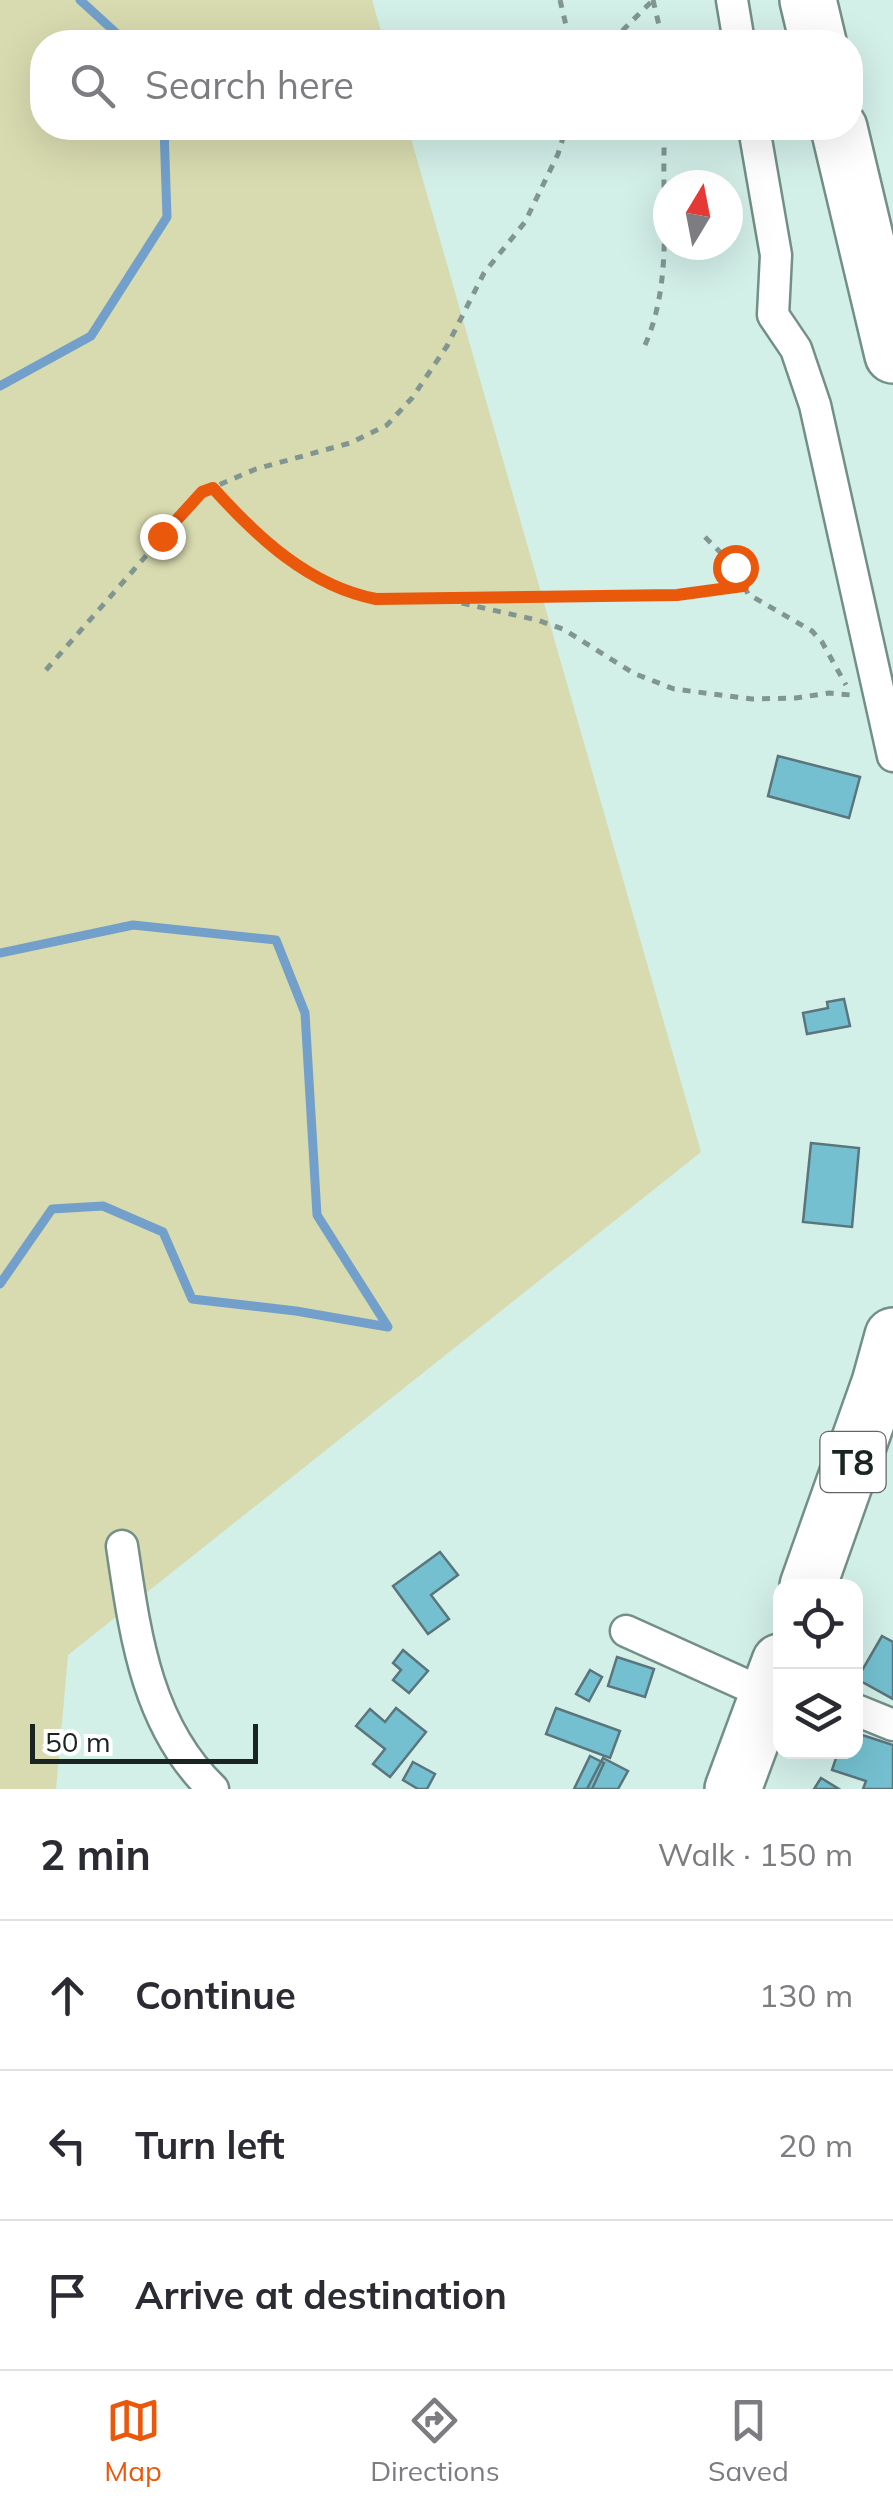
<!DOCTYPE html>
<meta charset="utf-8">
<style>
body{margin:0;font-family:Mulish,sans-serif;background:#f2f2f3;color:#2b2b33}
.controls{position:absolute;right:30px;bottom:30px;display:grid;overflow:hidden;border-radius:20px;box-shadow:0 10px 40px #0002}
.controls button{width:90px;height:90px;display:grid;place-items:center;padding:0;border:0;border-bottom:2px solid #e1e1e2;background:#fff;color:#2b2b33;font:50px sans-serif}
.compass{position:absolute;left:653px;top:170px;width:90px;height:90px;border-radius:50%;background:#fff;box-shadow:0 10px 40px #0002;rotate:10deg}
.scale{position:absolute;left:30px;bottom:25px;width:228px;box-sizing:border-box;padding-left:10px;border:5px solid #1a2522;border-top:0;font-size:28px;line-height:35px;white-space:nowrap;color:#1a2522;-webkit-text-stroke:8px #fff;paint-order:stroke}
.stop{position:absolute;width:30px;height:30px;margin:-22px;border:8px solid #ea580c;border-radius:50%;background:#fff}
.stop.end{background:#ea580c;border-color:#fff;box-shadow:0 2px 10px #0008}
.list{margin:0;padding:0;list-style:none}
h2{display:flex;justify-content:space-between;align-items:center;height:130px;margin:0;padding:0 40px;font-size:42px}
h2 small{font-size:32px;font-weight:400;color:#7c7c81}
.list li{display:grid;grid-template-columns:65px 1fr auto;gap:30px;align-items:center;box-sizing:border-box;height:150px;padding:0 40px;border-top:2px solid #e1e1e2}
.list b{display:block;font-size:38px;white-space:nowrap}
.list em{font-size:32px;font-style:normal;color:#7c7c81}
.icon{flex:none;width:55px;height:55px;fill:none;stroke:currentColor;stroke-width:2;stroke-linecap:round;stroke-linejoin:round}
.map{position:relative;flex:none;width:893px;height:1789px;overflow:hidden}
.search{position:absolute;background:#fff;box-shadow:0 10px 40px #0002;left:30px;right:30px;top:30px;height:110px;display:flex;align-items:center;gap:25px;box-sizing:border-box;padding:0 35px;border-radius:40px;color:#7c7c81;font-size:38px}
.sheet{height:580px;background:#fff}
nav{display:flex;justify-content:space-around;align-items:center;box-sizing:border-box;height:140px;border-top:2px solid #e1e1e2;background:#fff;font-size:28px;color:#7c7c81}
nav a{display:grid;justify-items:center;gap:5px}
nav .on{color:#ea580c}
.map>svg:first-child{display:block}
</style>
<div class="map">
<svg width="893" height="1789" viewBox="0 0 893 1789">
<rect width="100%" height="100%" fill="#d2efe8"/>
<path fill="#d8daaf" d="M 0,0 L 372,0 L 384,42 L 42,42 L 42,128 L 408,128 L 701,1152 L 68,1655 L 56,1789 L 0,1789 Z"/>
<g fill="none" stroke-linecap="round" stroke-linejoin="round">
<path stroke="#72a0ca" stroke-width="9" d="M 80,0 L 126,42
M 0,386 L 91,336 L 167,217 L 164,128
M 0,953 L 133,925 L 276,940 L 305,1013 L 317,1215 L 388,1327 L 296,1311 L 192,1299 L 163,1232 L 103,1206 L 52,1209 L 0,1284"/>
</g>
<path fill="#74c0d0" stroke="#5a757b" stroke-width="2.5" d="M 778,756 L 860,777 L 849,818 L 768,796 Z
M 844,999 L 850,1026 L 807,1034 L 803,1013 L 828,1008 L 827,1002 Z
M 811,1143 L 859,1148 L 852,1227 L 803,1222 Z
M 440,1552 L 458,1575 L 431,1595 L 449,1619 L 428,1634 L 393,1586 Z
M 882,1636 L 893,1642 L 893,1699 L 857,1679 Z
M 403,1650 L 428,1671 L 409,1693 L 393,1680 L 401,1670 L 393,1663 Z
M 617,1657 L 654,1669 L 645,1697 L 608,1686 Z
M 590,1670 L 602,1677 L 589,1701 L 576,1694 Z
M 396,1708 L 426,1732 L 390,1777 L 373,1764 L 385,1749 L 356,1726 L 370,1709 L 385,1722 Z
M 556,1708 L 620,1731 L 610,1758 L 546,1734 Z
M 856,1733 L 893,1745 L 893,1789 L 863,1789 L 866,1781 L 832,1770 L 838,1752 L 856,1752 Z
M 590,1756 L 604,1763 L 592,1789 L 574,1789 Z
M 603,1758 L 628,1771 L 618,1789 L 587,1789 Z
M 413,1762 L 435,1774 L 427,1789 L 418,1789 L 403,1780 Z
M 821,1778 L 839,1789 L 814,1789 Z"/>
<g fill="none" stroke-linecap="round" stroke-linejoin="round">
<defs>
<path id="street" d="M 732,0 L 739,42
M 754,128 L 776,255 L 773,315 L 796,349 L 815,405 L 893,756
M 122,1546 C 135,1633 146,1725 213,1789
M 626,1631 L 768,1695
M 856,1710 L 893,1725"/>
<path id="highway" d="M 808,0 L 818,42
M 839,128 L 893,355
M 808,1586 L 880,1383 L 893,1336
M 733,1789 L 780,1662"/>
</defs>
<use href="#street" stroke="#748f88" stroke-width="35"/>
<use href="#highway" stroke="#748f88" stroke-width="60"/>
<path stroke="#819691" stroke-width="5" stroke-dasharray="8 8" stroke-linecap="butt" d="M 560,0 L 570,42
M 653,0 L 663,42
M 611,42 L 653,0
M 645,345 C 675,277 660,200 665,128
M 213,487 L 241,520 L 286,557 L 312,575 L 353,594 L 376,599 L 448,600 L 537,620 L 563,629 L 633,673 L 674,689 L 752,699 L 796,698 L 829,693 L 851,695
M 705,537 L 735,567 L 748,594 L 812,631 L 822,642 L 846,685
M 457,599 L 677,595 L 743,585
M 46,670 L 202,492 L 256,469 L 350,443 L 387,425 L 412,398 L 447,346 L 484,273 L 525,222 L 558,154 L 566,128"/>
<use href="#street" stroke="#fff" stroke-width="30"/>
<use href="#highway" stroke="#fff" stroke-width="55"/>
</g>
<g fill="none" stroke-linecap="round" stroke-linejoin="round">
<path stroke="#ea580c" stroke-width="12" d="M 162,536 L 202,492 L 213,488 C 257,537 309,586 376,599 L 677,595 L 743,586 L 735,567"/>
</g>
<g text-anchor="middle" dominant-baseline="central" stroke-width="9" stroke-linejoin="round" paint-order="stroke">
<rect fill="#fff" stroke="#5f6664" stroke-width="2.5" x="820.5" y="1432" width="65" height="60" rx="8"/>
<g font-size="35" font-weight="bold" fill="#1a2522">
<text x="853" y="1462">T8</text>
</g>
</g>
</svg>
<div class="controls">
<button><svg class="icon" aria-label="locate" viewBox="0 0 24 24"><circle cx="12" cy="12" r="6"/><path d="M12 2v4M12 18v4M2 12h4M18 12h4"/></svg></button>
<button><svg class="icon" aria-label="layers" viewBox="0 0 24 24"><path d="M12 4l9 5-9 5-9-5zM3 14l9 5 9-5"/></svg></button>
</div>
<svg class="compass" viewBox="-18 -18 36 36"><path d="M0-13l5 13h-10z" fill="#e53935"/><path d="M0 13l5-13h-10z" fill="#7c7c81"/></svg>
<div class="scale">50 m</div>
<div class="stop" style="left:735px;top:567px"></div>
<div class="stop end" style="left:162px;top:536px"></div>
<div class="search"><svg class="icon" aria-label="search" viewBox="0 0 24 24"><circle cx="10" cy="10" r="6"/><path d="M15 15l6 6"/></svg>Search here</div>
</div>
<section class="sheet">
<h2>2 min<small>Walk · 150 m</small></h2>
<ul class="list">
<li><svg class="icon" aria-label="ahead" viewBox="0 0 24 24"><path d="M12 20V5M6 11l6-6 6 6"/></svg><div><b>Continue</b></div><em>130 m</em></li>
<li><svg class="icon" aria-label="left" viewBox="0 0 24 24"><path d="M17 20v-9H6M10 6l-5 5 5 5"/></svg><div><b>Turn left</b></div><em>20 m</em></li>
<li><svg class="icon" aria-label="arrive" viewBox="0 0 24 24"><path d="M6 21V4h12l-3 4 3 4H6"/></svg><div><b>Arrive at destination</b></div></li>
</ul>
</section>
<nav>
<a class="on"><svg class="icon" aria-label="map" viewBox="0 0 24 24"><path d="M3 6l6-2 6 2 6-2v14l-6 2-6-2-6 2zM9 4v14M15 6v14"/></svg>Map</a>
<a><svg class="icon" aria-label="directions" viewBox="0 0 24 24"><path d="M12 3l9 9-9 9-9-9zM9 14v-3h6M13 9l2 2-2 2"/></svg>Directions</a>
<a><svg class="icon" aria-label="saved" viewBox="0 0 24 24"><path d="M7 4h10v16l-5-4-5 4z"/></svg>Saved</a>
</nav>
